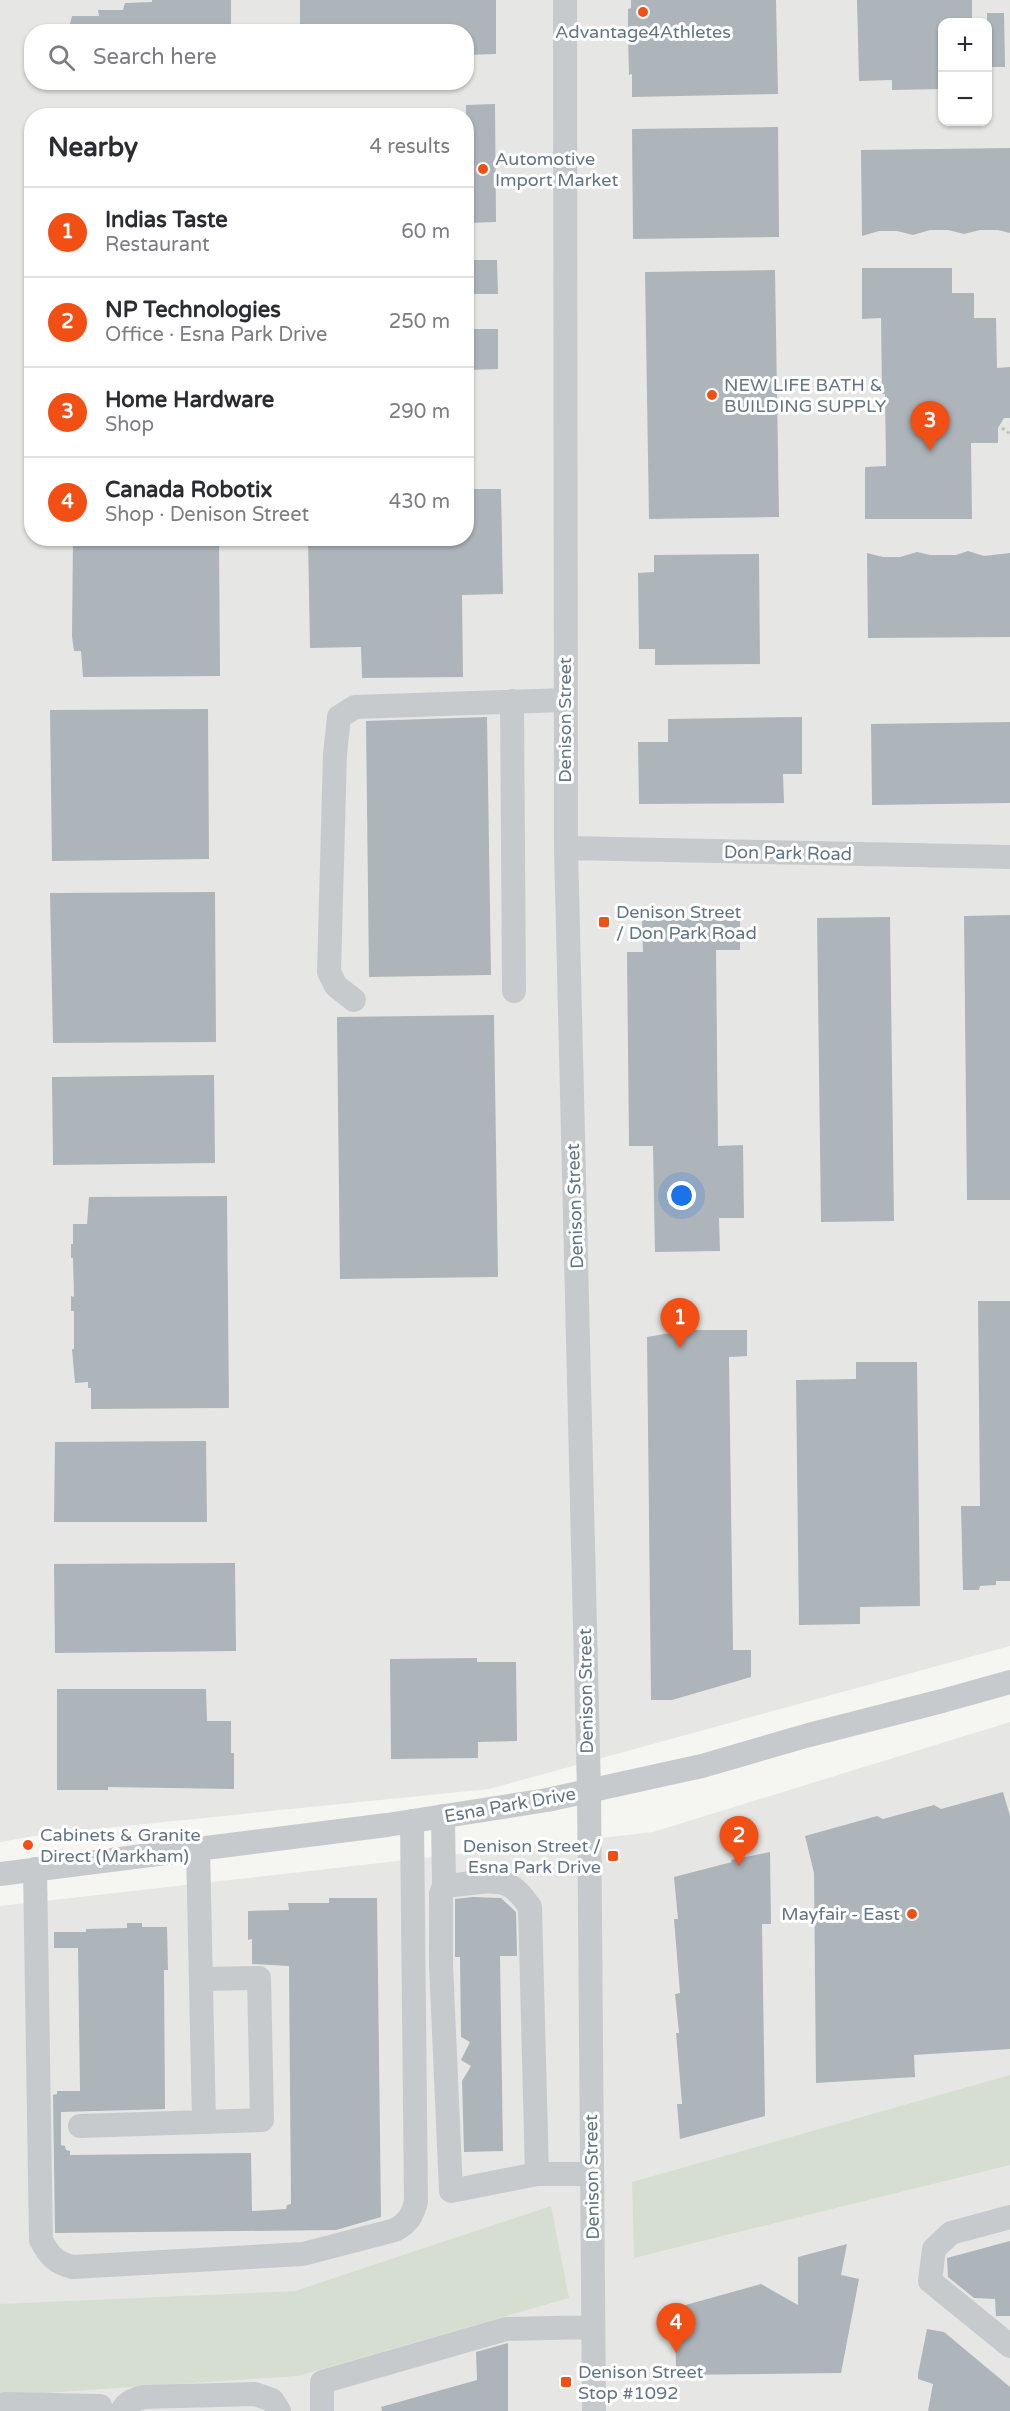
<!DOCTYPE html>
<meta charset="utf-8">
<style>
body{margin:0;font-family:"Varela Round",sans-serif;background:#f7f7f7;color:#2b2b33}
.controls{position:absolute;right:18px;top:18px;display:grid;overflow:hidden;border-radius:12px;box-shadow:0 2px 4px #0004}
.controls button{width:54px;height:54px;display:grid;place-items:center;padding:0;border:0;border-bottom:2px solid #e1e1e2;background:#fff;color:#2b2b33;font:30px sans-serif}
.you{position:absolute;left:682px;top:1196px;width:21px;height:21px;margin:-15px;border:4px solid #fff;border-radius:50%;background:#1a73e8;box-shadow:0 0 0 9px #1a73e833}
.badge{display:grid;place-items:center;width:39px;height:39px;border-radius:50%;background:#f24f15;color:#fff;font-size:20px;font-weight:700}
.pin{position:absolute;translate:-50% -50px;filter:drop-shadow(0 2px 3px #0008)}
.pin::after{content:'';position:absolute;top:32px;width:21px;height:18px;background:inherit;clip-path:polygon(0 0,100% 0,50% 100%)}
.list{margin:0;padding:0;list-style:none}
h2{display:flex;justify-content:space-between;align-items:center;height:78px;margin:0;padding:0 24px;font-size:26px}
h2 small{font-size:20px;font-weight:400;color:#7c7c81}
.list li{display:grid;grid-template-columns:39px 1fr auto;gap:18px;align-items:center;box-sizing:border-box;height:90px;padding:0 24px;border-top:2px solid #e1e1e2}
.list b{display:block;font-size:22px;white-space:nowrap}
.list p{margin:0;font-size:20px;white-space:nowrap;color:#7c7c81}
.list em{font-size:20px;font-style:normal;color:#7c7c81}
.icon{flex:none;width:33px;height:33px;fill:none;stroke:currentColor;stroke-width:2;stroke-linecap:round;stroke-linejoin:round}
.map{position:relative;flex:none;width:1010px;height:2411px;overflow:hidden}
.search{position:absolute;background:#fff;box-shadow:0 2px 4px #0004;left:24px;top:24px;width:450px;height:66px;display:flex;align-items:center;gap:15px;box-sizing:border-box;padding:0 21px;border-radius:24px;color:#7c7c81;font-size:22px}
.panel{position:absolute;background:#fff;box-shadow:0 2px 4px #0004;left:24px;top:108px;width:450px;height:438px;border-radius:24px}
.map>svg:first-child{display:block}
</style>
<div class="map">
<svg width="1010" height="2411" viewBox="0 0 1010 2411">
<rect width="100%" height="100%" fill="#f5f6f1"/>
<path fill="#e6e7e5" fill-rule="evenodd" d="M 0,0 L 1010,0 L 1010,1646 L 489,1789 L 46,1834 L 0,1842 ZM 942,22 L 988,22 L 988,122 L 942,122 ZM 32,32 L 466,32 L 466,82 L 32,82 ZM 32,116 L 466,116 L 466,538 L 32,538 Z
M 1010,1722 L 1010,2411 L 0,2411 L 0,1906 L 653,1832 Z"/>
<path fill="#d6ded2" d="M 1010,2075 L 1010,2165 L 634,2258 L 632,2182 Z
M 551,2206 L 569,2298 L 298,2376 L 0,2396 L 0,2304 L 295,2291 Z"/>
<path fill="#adb4ba" d="M 152,0 L 231,0 L 231,32 L 68,32 L 72,16 L 99,16 L 98,10 L 123,10 L 125,3 L 152,2 Z
M 300,0 L 496,0 L 496,54 L 466,55 L 466,32 L 300,32 Z
M 631,0 L 776,0 L 778,94 L 632,97 L 632,74 L 629,75 L 628,36 L 628,9 L 631,8 Z
M 857,0 L 972,0 L 972,22 L 942,22 L 942,89 L 892,90 L 892,80 L 859,81 Z
M 987,13 L 1004,13 L 1005,67 L 987,67 Z
M 495,104 L 496,222 L 466,223 L 466,105 Z
M 778,127 L 779,237 L 633,239 L 632,129 Z
M 1010,148 L 1010,233 L 998,230 L 980,230 L 964,234 L 948,230 L 930,230 L 913,235 L 897,231 L 879,231 L 862,236 L 861,150 Z
M 466,260 L 497,260 L 498,294 L 466,294 Z
M 862,268 L 952,268 L 952,293 L 974,293 L 974,318 L 996,318 L 997,368 L 1010,367 L 1010,418 L 1004,418 L 998,428 L 998,443 L 971,443 L 972,519 L 865,519 L 865,467 L 886,466 L 885,394 L 882,394 L 881,318 L 862,319 Z
M 775,270 L 779,517 L 649,519 L 645,272 Z
M 466,329 L 498,329 L 498,369 L 466,370 Z
M 466,489 L 501,489 L 503,594 L 462,595 L 463,677 L 362,678 L 361,647 L 310,648 L 308,538 L 466,538 Z
M 73,538 L 219,538 L 220,676 L 83,677 L 81,651 L 74,651 L 72,636 Z
M 968,551 L 984,556 L 1010,553 L 1010,637 L 868,638 L 867,553 L 883,557 L 900,557 L 917,552 L 930,555 L 956,555 Z
M 759,554 L 760,664 L 655,665 L 655,649 L 639,649 L 638,573 L 654,572 L 654,555 Z
M 208,709 L 209,859 L 52,861 L 50,710 Z
M 487,717 L 491,975 L 369,977 L 366,721 Z
M 802,717 L 802,774 L 783,774 L 784,803 L 639,804 L 638,742 L 668,742 L 668,719 Z
M 1010,722 L 1010,803 L 872,805 L 871,724 Z
M 215,892 L 216,1042 L 53,1043 L 50,893 Z
M 1010,915 L 1010,1200 L 967,1200 L 964,916 Z
M 890,917 L 894,1221 L 821,1222 L 817,918 Z
M 740,918 L 740,950 L 716,950 L 718,1146 L 743,1145 L 744,1218 L 719,1218 L 720,1251 L 655,1252 L 653,1146 L 629,1146 L 627,952 L 643,952 L 642,919 Z
M 494,1015 L 498,1277 L 340,1279 L 337,1017 Z
M 214,1075 L 215,1163 L 53,1165 L 52,1077 Z
M 227,1196 L 229,1408 L 91,1409 L 91,1388 L 88,1388 L 88,1382 L 75,1383 L 72,1349 L 74,1349 L 74,1311 L 71,1311 L 71,1296 L 74,1297 L 73,1258 L 71,1258 L 71,1244 L 73,1244 L 73,1224 L 87,1224 L 89,1197 Z
M 978,1301 L 1010,1301 L 1010,1581 L 996,1581 L 996,1585 L 980,1586 L 979,1590 L 963,1590 L 961,1506 L 980,1506 Z
M 688,1330 L 747,1330 L 747,1356 L 729,1357 L 733,1650 L 751,1650 L 751,1677 L 672,1700 L 651,1700 L 647,1337 Z
M 856,1362 L 917,1362 L 920,1606 L 860,1607 L 860,1624 L 799,1625 L 796,1380 L 856,1379 Z
M 206,1441 L 207,1522 L 54,1522 L 55,1442 Z
M 235,1563 L 236,1651 L 55,1653 L 54,1564 Z
M 477,1658 L 477,1662 L 516,1662 L 517,1741 L 478,1742 L 478,1758 L 391,1759 L 390,1659 Z
M 57,1689 L 206,1689 L 207,1721 L 231,1721 L 231,1753 L 234,1753 L 234,1789 L 108,1787 L 108,1790 L 57,1790 Z
M 1003,1792 L 1010,1816 L 1010,2049 L 914,2055 L 915,2077 L 816,2083 L 814,1873 L 805,1836 L 877,1816 L 883,1819 L 934,1805 L 941,1809 Z
M 770,1852 L 771,1924 L 762,1924 L 765,2116 L 680,2139 L 677,2104 L 682,2104 L 676,2033 L 679,2033 L 675,1994 L 680,1993 L 674,1919 L 678,1919 L 674,1877 L 732,1862 L 731,1860 Z
M 473,1897 L 501,1898 L 516,1912 L 517,1956 L 500,1956 L 503,2151 L 464,2152 L 462,2081 L 471,2066 L 461,2060 L 470,2042 L 461,2037 L 460,1957 L 455,1957 L 455,1899 Z
M 329,1898 L 377,1898 L 381,2217 L 336,2230 L 55,2233 L 53,2095 L 57,2094 L 57,2091 L 80,2091 L 78,1948 L 54,1948 L 54,1932 L 86,1932 L 86,1929 L 127,1928 L 127,1923 L 142,1923 L 142,1927 L 167,1927 L 168,1970 L 164,1970 L 165,2109 L 61,2112 L 61,2145 L 65,2146 L 66,2150 L 70,2151 L 70,2155 L 251,2153 L 252,2211 L 286,2209 L 287,2205 L 291,2204 L 289,1966 L 252,1964 L 252,1939 L 248,1940 L 248,1911 L 289,1910 L 288,1903 L 329,1903 Z
M 1010,2241 L 1010,2316 L 996,2316 L 995,2299 L 974,2298 L 948,2277 L 947,2258 Z
M 847,2244 L 841,2275 L 859,2279 L 841,2373 L 676,2375 L 675,2308 L 761,2284 L 798,2305 L 798,2257 Z
M 927,2329 L 944,2332 L 1010,2387 L 1010,2411 L 928,2411 L 933,2384 L 918,2379 L 918,2374 Z
M 508,2343 L 508,2411 L 382,2411 L 381,2407 L 477,2380 L 476,2352 Z"/>
<g fill="none" stroke-linecap="round" stroke-linejoin="round">
<path stroke="#c0c1c3" stroke-width="3" stroke-dasharray="3 3" stroke-linecap="butt" d="M 1002,428 L 1010,434"/>
<path stroke="#c7cacd" stroke-width="24" d="M 565,0 L 566,848 L 589,1791 L 594,2411
M 512,701 L 514,991
M 566,848 L 1010,857
M 354,1000 L 336,986 L 329,972 L 335,754 L 339,717 L 355,707 L 565,700
M 443,1816 L 444,1886 C 462,1885 489,1878 506,1884 C 517,1888 524,1899 530,1907 L 537,2174 L 592,2174
M 35,1869 L 41,2240 C 49,2256 56,2263 73,2267 L 303,2254 L 395,2230 C 408,2223 413,2215 416,2201 L 412,1821
M 0,1874 L 387,1825 L 547,1800 L 702,1766 L 809,1735 L 942,1701 L 1010,1682
M 444,1886 L 441,1894 L 441,1965 L 451,2191 L 537,2174
M 201,1979 L 259,1978 L 262,2120 L 204,2122
M 80,2126 L 204,2122 L 198,1848
M 1010,2217 L 951,2233 L 934,2249 L 930,2281 L 1010,2346
M 5,2411 L 5,2404 L 100,2406 L 100,2411
M 122,2411 C 127,2401 134,2400 144,2397 L 255,2394 L 272,2400 L 279,2411
M 322,2411 L 322,2382 L 506,2329 L 593,2327"/>
</g>
<g fill="#f24f15" stroke="#fff" stroke-width="2">
<circle cx="643" cy="12" r="6"/>
<circle cx="483" cy="169" r="6"/>
<circle cx="712" cy="395" r="6"/>
<rect x="598" y="916" width="12" height="12" rx="3"/>
<circle cx="28" cy="1845" r="6"/>
<rect x="607" y="1850" width="12" height="12" rx="3"/>
<circle cx="912" cy="1914" r="6"/>
<rect x="560" y="2376" width="12" height="12" rx="3"/>
</g>
<g text-anchor="middle" dominant-baseline="central" stroke-width="6" stroke-linejoin="round" paint-order="stroke">
<g font-size="18" fill="#627485" stroke="#fff" text-anchor="start">
<text x="643" y="32" text-anchor="middle">Advantage4Athletes</text>
<text x="495" y="159">Automotive<tspan x="495" dy="21">Import Market</tspan></text>
<text x="724" y="385">NEW LIFE BATH &amp;<tspan x="724" dy="21">BUILDING SUPPLY</tspan></text>
<text x="616" y="912">Denison Street<tspan x="616" dy="21">/ Don Park Road</tspan></text>
<text x="40" y="1835">Cabinets &amp; Granite<tspan x="40" dy="21">Direct (Markham)</tspan></text>
<text x="601" y="1846" text-anchor="end">Denison Street /<tspan x="601" dy="21">Esna Park Drive</tspan></text>
<text x="900" y="1914" text-anchor="end">Mayfair - East</text>
<text x="578" y="2372">Denison Street<tspan x="578" dy="21">Stop #1092</tspan></text>
</g>
<g font-size="18" fill="#627485" stroke="#fff">
<text transform="translate(565 720) rotate(-90)">Denison Street</text>
<text transform="translate(788 853) rotate(1)">Don Park Road</text>
<text transform="translate(575 1206) rotate(-92)">Denison Street</text>
<text transform="translate(586 1691) rotate(-91)">Denison Street</text>
<text transform="translate(510 1805) rotate(-10)">Esna Park Drive</text>
<text transform="translate(592 2177) rotate(-91)">Denison Street</text>
</g>
</g>
</svg>
<div class="controls">
<button>+</button>
<button>−</button>
</div>
<div class="you"></div>
<div class="pin badge" style="left:680px;top:1348px">1</div>
<div class="pin badge" style="left:739px;top:1866px">2</div>
<div class="pin badge" style="left:930px;top:451px">3</div>
<div class="pin badge" style="left:676px;top:2353px">4</div>
<div class="search"><svg class="icon" aria-label="search" viewBox="0 0 24 24"><circle cx="10" cy="10" r="6"/><path d="M15 15l6 6"/></svg>Search here</div>
<section class="panel">
<h2>Nearby<small>4 results</small></h2>
<ul class="list">
<li><span class="badge">1</span><div><b>Indias Taste</b><p>Restaurant</p></div><em>60 m</em></li>
<li><span class="badge">2</span><div><b>NP Technologies</b><p>Office · Esna Park Drive</p></div><em>250 m</em></li>
<li><span class="badge">3</span><div><b>Home Hardware</b><p>Shop</p></div><em>290 m</em></li>
<li><span class="badge">4</span><div><b>Canada Robotix</b><p>Shop · Denison Street</p></div><em>430 m</em></li>
</ul>
</section>
</div>
